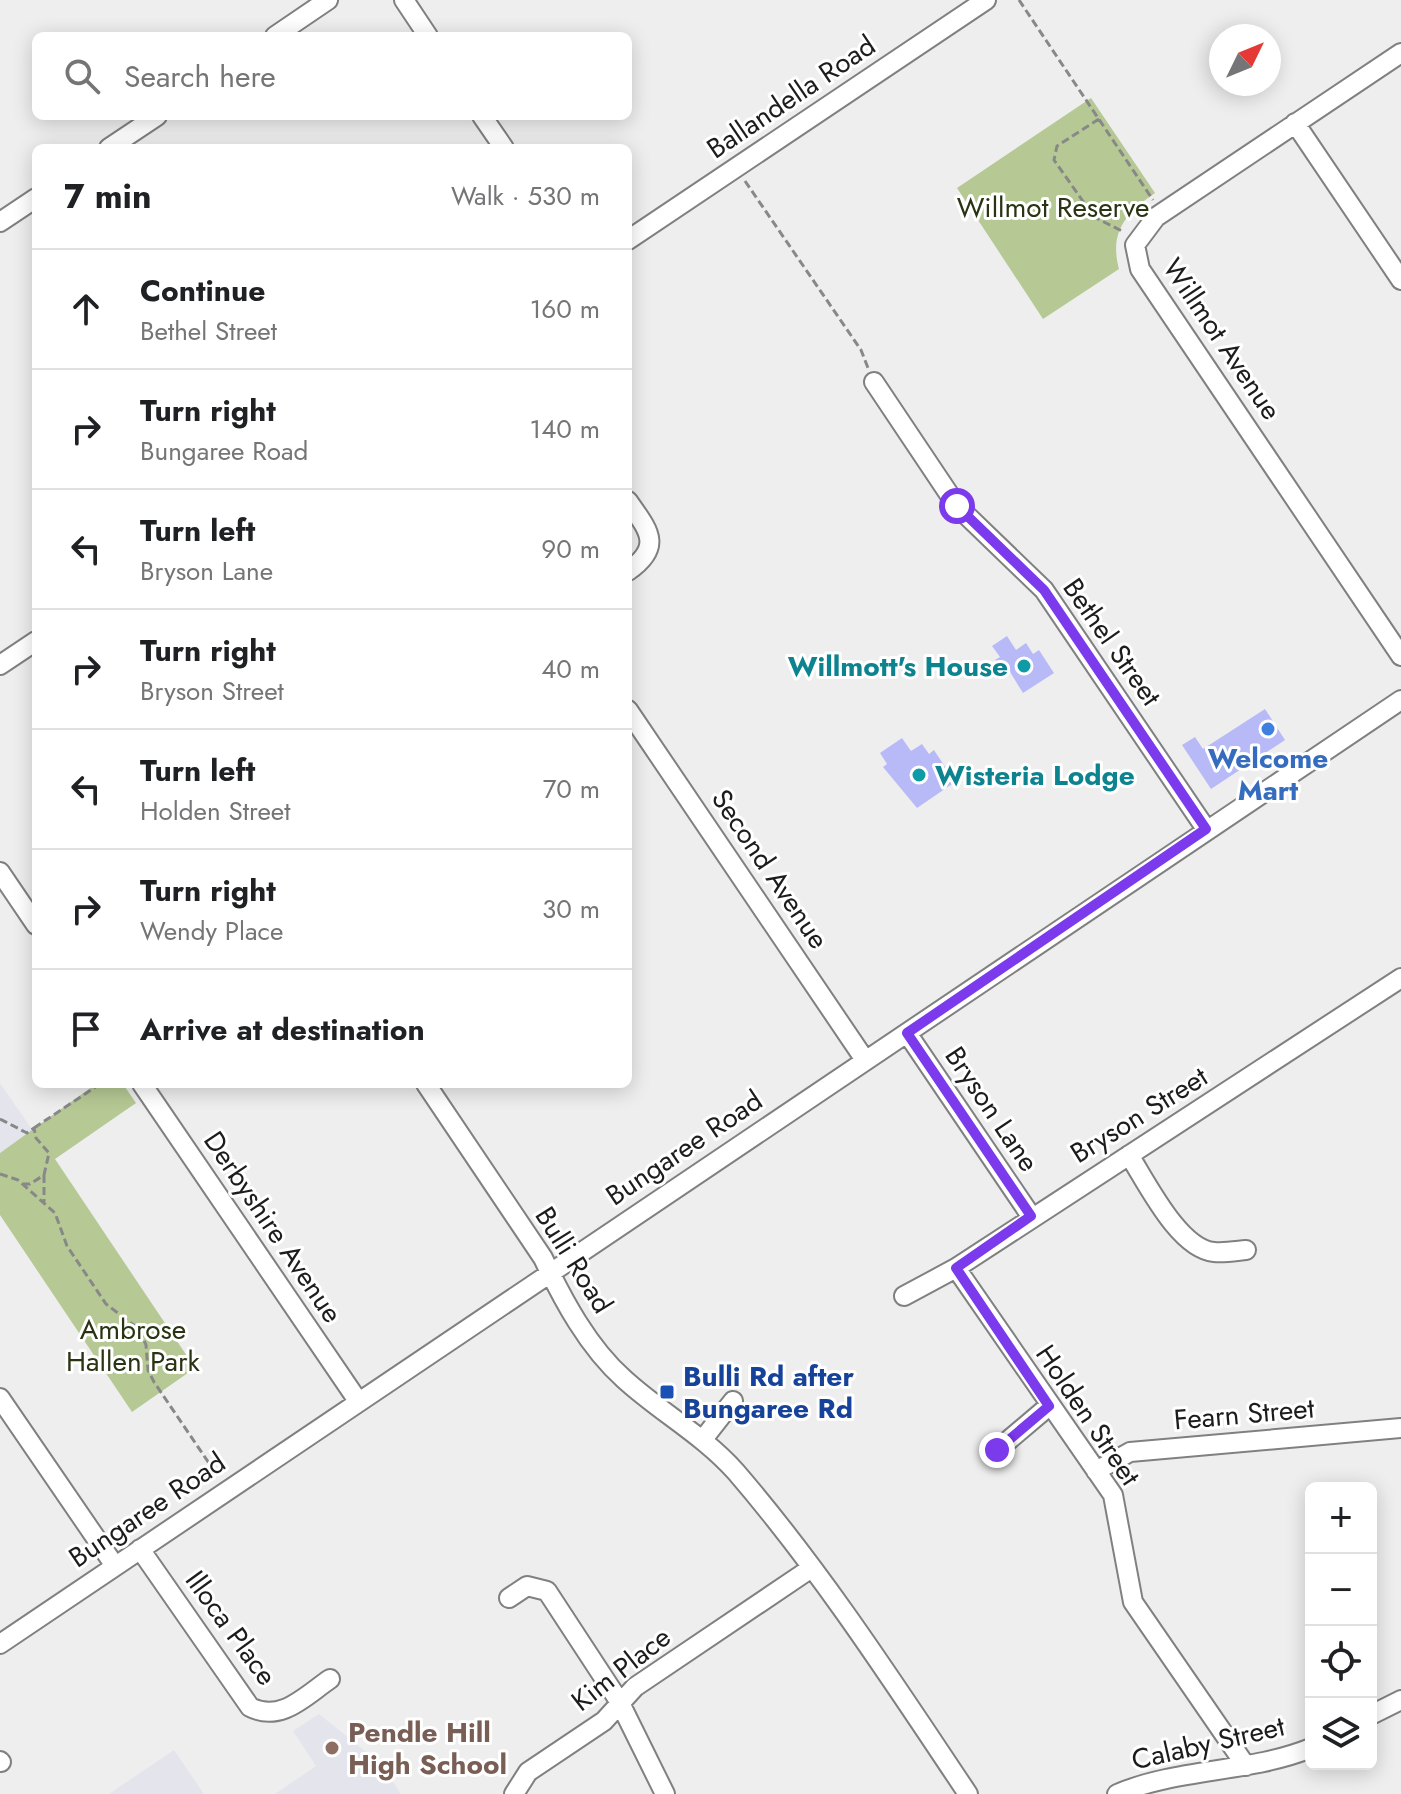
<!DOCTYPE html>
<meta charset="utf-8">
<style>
body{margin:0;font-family:Jost,sans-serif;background:#f6f6f6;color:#202124}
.controls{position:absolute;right:24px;bottom:24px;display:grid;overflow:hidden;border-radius:12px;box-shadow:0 4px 20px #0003}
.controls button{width:72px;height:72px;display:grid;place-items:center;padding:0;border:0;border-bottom:2px solid #e0e0e0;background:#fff;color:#202124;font:40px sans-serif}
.compass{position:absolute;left:1209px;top:24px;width:72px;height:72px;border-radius:50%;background:#fff;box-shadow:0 4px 20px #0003;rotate:47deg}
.stop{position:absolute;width:24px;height:24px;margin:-18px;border:6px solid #7c3aed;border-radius:50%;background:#fff}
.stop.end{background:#7c3aed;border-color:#fff;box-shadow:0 2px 8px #0008}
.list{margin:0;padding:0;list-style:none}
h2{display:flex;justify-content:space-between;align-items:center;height:104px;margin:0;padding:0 32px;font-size:34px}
h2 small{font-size:26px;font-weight:400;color:#757577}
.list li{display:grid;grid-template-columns:52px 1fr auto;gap:24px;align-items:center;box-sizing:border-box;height:120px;padding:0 32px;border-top:2px solid #e0e0e0}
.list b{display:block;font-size:30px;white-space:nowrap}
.list p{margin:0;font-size:26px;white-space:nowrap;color:#757577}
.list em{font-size:26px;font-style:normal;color:#757577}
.icon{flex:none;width:44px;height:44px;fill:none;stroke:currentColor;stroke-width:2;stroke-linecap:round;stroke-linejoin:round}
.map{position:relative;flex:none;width:1401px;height:1794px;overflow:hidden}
.search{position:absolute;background:#fff;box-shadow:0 4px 20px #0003;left:32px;top:32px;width:600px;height:88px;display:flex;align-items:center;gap:20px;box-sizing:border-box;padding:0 28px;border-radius:12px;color:#757577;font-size:30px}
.panel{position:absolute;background:#fff;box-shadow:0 4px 20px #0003;left:32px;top:144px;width:600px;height:944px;border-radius:12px}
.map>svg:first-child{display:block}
</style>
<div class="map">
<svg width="1401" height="1794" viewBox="0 0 1401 1794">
<rect width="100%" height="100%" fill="#eeeeef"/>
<path fill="#e4e4ed" d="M 0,1083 L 33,1131 L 0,1153 Z
M 319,1714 L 382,1765 L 401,1794 L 275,1794 L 316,1766 L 293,1731 Z
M 174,1750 L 204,1794 L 109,1794 Z"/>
<path fill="#b6c994" d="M 1091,98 L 1155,193 C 1126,213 1109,232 1119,269 L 1043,319 L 957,188 Z
M 96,1084 L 123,1084 L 136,1103 L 55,1159 L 195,1368 L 132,1412 L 0,1215 L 0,1153 Z"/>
<path fill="#b8baf7" d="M 1007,636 L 1016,650 L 1026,643 L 1033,654 L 1039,650 L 1054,673 L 1023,693 L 1010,672 L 1005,675 L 995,660 L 1000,657 L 992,646 Z
M 1265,709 L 1285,740 L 1211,789 L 1182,745 L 1195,737 L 1203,749 Z
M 902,738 L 911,751 L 922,744 L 929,754 L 934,750 L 955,782 L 917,808 L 883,767 L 887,764 L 880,753 Z"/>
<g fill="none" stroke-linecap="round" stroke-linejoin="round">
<defs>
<path id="minor" d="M 404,0 L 428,36
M 275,36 L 328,0
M 1401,53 L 1156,217 L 1135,245 L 1140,269 L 1401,656
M 482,116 L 504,148
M 1295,123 L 1401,280
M 109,148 L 157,116
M 0,222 L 36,198
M 628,240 L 986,0
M 874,382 L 957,506 L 1044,590 L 1206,829
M 628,501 C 648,530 664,546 628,571
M 0,665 L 36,641
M 628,710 L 865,1060
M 0,872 L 36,925
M 907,1033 L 1031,1216
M 142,1084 L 358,1401
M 426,1084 L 543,1258 C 563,1300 588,1347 624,1379 C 660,1412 703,1435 736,1472 C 822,1572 895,1685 968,1794
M 1129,1155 C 1147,1183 1179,1249 1214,1252 C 1224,1253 1236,1251 1246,1250
M 956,1268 L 1113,1495 L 1133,1602 L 1246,1766
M 904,1296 L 956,1268 L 1401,978
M 0,1398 L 115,1566
M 704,1438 L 733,1401
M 997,1450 L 1049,1406
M 1096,1471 L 1130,1452 L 1401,1428
M 140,1549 L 250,1707 C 281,1723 305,1696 330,1679
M 509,1598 L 527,1586 L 547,1591 L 619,1701 L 665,1794
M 0,1644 L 1401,700
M 1371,1715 L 1401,1700
M 0,1761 L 1,1762
M 514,1794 L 528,1772 L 604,1721 L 635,1687 L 810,1569
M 1117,1794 C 1178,1768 1249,1773 1311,1748"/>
</defs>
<use href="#minor" stroke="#808081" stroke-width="22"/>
<path stroke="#888889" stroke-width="3" stroke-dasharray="8 4" stroke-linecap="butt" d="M 1019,0 L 1153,200
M 1099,119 L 1057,146 L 1054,160 L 1094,217 L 1124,232
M 745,181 L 861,350 L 868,368
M 0,1119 L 27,1133 L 34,1128 L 36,1138 L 49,1153 L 44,1175 L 30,1184 L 21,1184
M 34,1128 L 100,1084
M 0,1174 L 18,1180 L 55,1213 L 67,1246 L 106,1304 L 139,1329 L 146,1345 L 148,1370 L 154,1382 L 215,1472
M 44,1175 L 44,1203"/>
<use href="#minor" stroke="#fff" stroke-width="18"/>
</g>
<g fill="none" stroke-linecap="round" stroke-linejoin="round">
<path stroke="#7c3aed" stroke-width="10" d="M 957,506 L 1044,590 L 1206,829 L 907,1033 L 1031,1216 L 956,1268 L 1049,1406 L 997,1450"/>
</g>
<g fill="#0f9aa8" stroke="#fff" stroke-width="3">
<circle cx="1024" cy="666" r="8"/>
<circle cx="919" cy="775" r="8"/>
</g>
<circle fill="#3f7fe0" stroke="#fff" stroke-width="3" cx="1268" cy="729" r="8"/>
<rect fill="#1a4fb4" stroke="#fff" stroke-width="3" x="659" y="1384" width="16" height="16" rx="4"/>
<circle fill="#8d6e63" stroke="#fff" stroke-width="3" cx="332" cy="1748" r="8"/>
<g text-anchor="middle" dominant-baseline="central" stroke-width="6" stroke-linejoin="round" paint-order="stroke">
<g font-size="28" fill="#1c1c1d" stroke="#fff">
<text transform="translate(791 97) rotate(-34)">Ballandella Road</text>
<text transform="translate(1222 339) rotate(56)">Willmot Avenue</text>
<text transform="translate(1112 642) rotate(55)">Bethel Street</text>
<text transform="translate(770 869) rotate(56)">Second Avenue</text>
<text transform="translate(992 1109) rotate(56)">Bryson Lane</text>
<text transform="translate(1139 1115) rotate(-32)">Bryson Street</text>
<text transform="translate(684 1148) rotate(-34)">Bungaree Road</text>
<text transform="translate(273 1227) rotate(56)">Derbyshire Avenue</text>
<text transform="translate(574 1260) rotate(58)">Bulli Road</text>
<text transform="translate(1244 1414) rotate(-5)">Fearn Street</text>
<text transform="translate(1088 1415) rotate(56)">Holden Street</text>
<text transform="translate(147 1510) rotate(-34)">Bungaree Road</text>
<text transform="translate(231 1628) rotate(54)">Illoca Place</text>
<text transform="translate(621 1669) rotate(-38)">Kim Place</text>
<text transform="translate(1208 1743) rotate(-13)">Calaby Street</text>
</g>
<g font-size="28" fill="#293413" stroke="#fff">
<text x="1053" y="207">Willmot Reserve</text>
<text x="133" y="1329">Ambrose<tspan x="133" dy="32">Hallen Park</tspan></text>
</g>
<g font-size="28" font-weight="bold" fill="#0d838f" stroke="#fff" text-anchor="end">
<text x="1008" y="666">Willmott's House</text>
<text x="935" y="775" text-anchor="start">Wisteria Lodge</text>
</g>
<g font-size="28" font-weight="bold" fill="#366cbe" stroke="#fff">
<text x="1268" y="758">Welcome<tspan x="1268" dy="32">Mart</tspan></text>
</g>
<g font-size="28" font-weight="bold" fill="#164399" stroke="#fff" text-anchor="start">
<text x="683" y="1376">Bulli Rd after<tspan x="683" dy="32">Bungaree Rd</tspan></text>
</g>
<g font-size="28" font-weight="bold" fill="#785e54" stroke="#fff" text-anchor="start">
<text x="348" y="1732">Pendle Hill<tspan x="348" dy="32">High School</tspan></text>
</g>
</g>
</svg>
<div class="controls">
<button>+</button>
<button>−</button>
<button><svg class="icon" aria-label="locate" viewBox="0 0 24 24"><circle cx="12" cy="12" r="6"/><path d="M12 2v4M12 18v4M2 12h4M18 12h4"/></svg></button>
<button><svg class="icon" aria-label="layers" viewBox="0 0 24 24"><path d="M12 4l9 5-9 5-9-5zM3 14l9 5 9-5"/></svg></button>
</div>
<svg class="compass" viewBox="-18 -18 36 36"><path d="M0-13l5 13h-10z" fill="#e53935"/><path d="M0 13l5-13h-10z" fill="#757577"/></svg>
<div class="stop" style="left:957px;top:506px"></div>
<div class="stop end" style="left:997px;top:1450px"></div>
<div class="search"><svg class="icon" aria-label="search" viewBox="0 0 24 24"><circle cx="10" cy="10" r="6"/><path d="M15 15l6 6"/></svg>Search here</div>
<section class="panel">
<h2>7 min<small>Walk · 530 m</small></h2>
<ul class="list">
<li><svg class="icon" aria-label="ahead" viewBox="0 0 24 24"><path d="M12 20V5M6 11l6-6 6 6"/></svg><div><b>Continue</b><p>Bethel Street</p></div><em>160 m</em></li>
<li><svg class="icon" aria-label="right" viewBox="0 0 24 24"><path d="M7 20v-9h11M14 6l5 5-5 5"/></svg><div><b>Turn right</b><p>Bungaree Road</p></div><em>140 m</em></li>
<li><svg class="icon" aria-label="left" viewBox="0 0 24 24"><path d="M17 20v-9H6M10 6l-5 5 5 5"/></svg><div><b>Turn left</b><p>Bryson Lane</p></div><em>90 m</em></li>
<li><svg class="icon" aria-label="right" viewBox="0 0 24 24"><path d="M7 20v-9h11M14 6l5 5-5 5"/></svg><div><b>Turn right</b><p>Bryson Street</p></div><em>40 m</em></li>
<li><svg class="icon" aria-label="left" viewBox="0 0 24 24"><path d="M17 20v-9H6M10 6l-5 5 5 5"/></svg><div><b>Turn left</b><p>Holden Street</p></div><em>70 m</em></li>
<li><svg class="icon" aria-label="right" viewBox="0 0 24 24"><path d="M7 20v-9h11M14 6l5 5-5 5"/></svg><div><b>Turn right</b><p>Wendy Place</p></div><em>30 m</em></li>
<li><svg class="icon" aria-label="arrive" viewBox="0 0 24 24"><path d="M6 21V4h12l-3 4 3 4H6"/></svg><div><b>Arrive at destination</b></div></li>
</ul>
</section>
</div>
